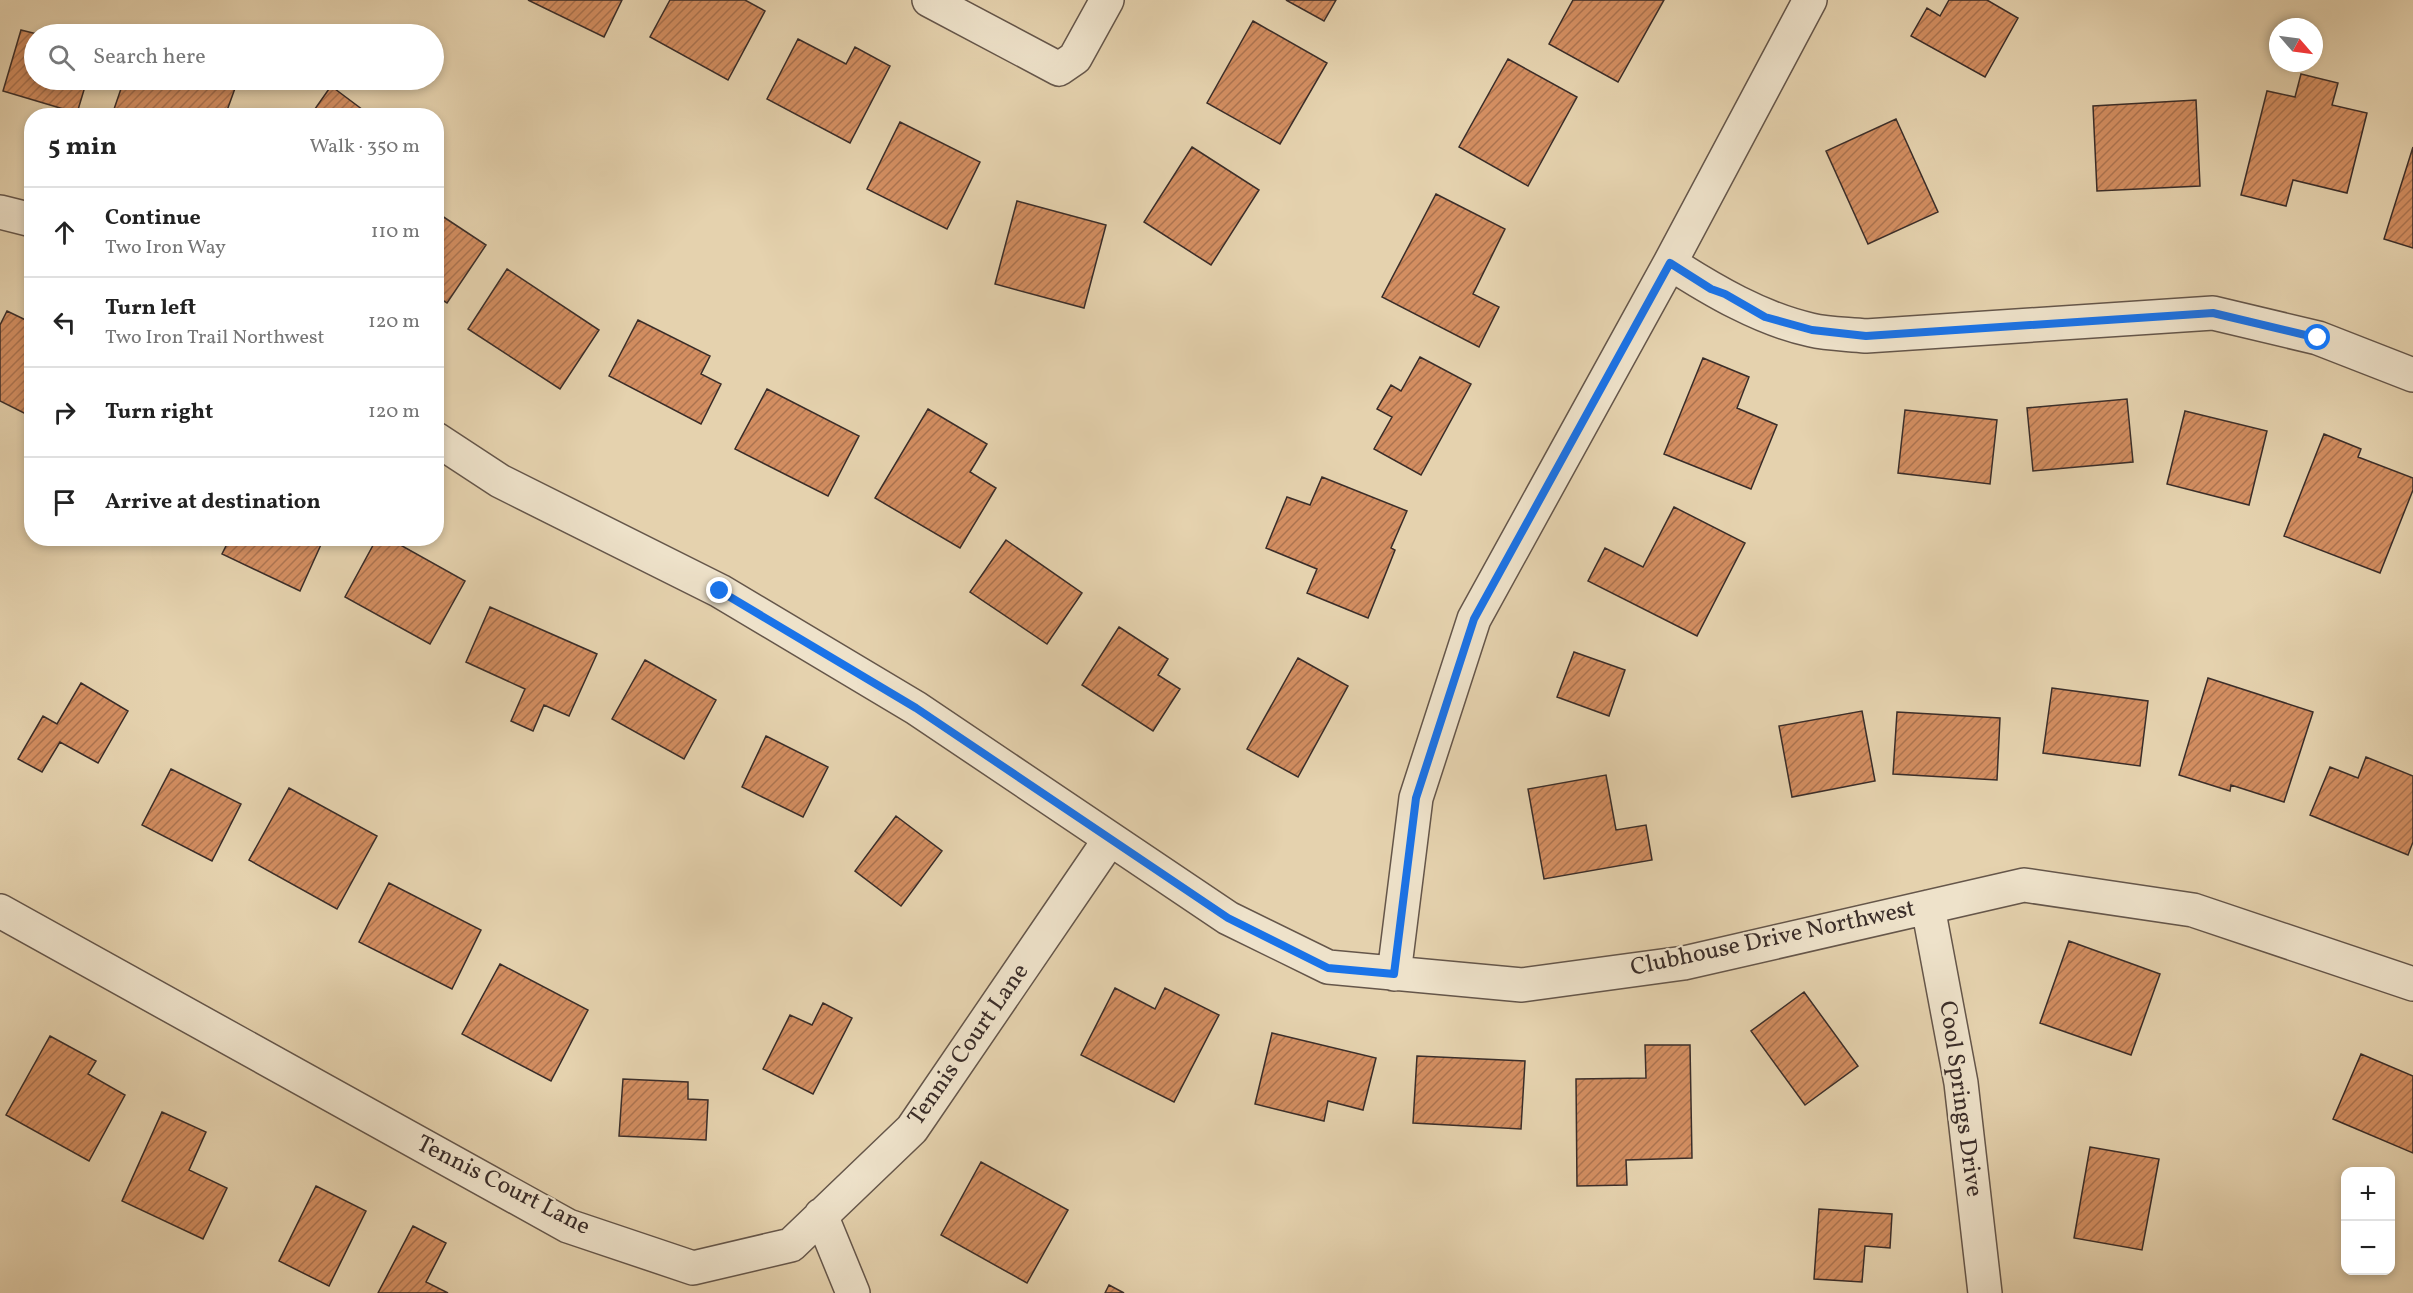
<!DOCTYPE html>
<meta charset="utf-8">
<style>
body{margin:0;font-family:Vollkorn,serif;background:#f6f6f6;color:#222}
.controls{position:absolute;right:18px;bottom:18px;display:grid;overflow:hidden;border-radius:12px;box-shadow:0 3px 9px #0003}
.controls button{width:54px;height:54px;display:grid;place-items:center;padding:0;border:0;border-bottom:2px solid #e0e0e0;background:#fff;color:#222;font:30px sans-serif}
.compass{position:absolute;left:2269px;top:18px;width:54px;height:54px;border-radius:50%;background:#fff;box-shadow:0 3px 9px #0003;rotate:118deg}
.stop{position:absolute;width:18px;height:18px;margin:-14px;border:4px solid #1a73e8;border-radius:50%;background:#fff}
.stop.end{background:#1a73e8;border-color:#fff;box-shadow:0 2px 6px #0008}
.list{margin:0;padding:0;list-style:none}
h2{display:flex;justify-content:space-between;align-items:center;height:78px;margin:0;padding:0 24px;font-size:26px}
h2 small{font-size:20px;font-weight:400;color:#767676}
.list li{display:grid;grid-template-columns:39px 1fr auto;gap:18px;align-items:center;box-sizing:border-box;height:90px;padding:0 24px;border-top:2px solid #e0e0e0}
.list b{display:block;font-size:22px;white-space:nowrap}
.list p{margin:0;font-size:20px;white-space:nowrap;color:#767676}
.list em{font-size:20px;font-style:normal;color:#767676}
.icon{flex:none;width:33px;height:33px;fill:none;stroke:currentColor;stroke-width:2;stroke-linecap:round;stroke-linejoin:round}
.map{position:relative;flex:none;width:2413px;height:1293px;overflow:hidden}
.search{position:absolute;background:#fff;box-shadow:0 3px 9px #0003;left:24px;top:24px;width:420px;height:66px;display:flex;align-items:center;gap:15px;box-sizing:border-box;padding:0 21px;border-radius:33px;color:#767676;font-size:22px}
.panel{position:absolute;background:#fff;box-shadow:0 3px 9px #0003;left:24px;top:108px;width:420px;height:438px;border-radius:24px}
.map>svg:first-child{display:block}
</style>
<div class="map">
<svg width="2413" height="1293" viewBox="0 0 2413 1293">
<defs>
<pattern id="building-hatch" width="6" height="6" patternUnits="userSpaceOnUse" patternTransform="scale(1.5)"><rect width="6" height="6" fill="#d38e61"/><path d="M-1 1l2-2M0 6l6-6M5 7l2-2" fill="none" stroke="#ac7450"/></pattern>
</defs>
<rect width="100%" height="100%" fill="#e5d2ae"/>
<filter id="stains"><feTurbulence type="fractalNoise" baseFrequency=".00333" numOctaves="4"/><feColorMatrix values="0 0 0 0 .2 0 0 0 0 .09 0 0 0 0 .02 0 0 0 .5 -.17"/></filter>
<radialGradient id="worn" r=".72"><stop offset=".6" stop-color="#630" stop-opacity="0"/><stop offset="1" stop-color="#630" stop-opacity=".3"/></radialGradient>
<path fill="url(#building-hatch)" stroke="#3a2d29" stroke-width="1.5" d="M 528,0 L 622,0 L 604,37 Z
M 670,0 L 745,0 L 765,11 L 728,80 L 650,37 Z
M 1286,0 L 1336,0 L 1324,21 Z
M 1573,0 L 1664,0 L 1618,82 L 1549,44 Z
M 1949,0 L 1987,0 L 2018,18 L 1985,77 L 1911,36 L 1927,8 L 1940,16 Z
M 1253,21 L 1327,63 L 1280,144 L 1207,103 Z
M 21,30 L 37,34 L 34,34 L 34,80 L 87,80 L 77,113 L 3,91 Z
M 798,39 L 846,64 L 855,47 L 890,66 L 850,143 L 767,99 Z
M 1508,59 L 1577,97 L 1528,186 L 1459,147 Z
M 2301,74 L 2338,83 L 2332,105 L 2367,113 L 2347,193 L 2293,180 L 2286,206 L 2241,195 L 2267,91 L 2295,97 Z
M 124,80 L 238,80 L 225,116 L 115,116 L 112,115 Z
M 331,86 L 371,116 L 310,116 Z
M 2196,100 L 2200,186 L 2097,191 L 2093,106 Z
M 1896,119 L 1938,212 L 1868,244 L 1826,151 Z
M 900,122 L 980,162 L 947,229 L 867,189 Z
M 1192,147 L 1259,190 L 1211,265 L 1144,222 Z
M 2413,147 L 2413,248 L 2384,239 Z
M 1436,194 L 1505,229 L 1473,294 L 1499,307 L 1479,347 L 1382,297 Z
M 1017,201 L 1106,225 L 1084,308 L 995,284 Z
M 436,212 L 486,245 L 447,303 L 436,296 Z
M 507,269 L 599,330 L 560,389 L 468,329 Z
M 7,311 L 32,323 L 32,417 L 0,401 L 0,325 Z
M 638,320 L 710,356 L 701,374 L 721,384 L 701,424 L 609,376 Z
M 1420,357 L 1471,384 L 1421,475 L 1374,449 L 1392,417 L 1377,409 L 1391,385 L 1401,391 Z
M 1703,358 L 1749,377 L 1737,408 L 1777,425 L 1751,489 L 1664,454 Z
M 767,389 L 859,436 L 828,496 L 735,449 Z
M 2127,399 L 2133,462 L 2033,471 L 2027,408 Z
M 928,409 L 987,444 L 970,472 L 996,488 L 960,548 L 875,498 Z
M 1905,410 L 1997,420 L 1990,484 L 1898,473 Z
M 2185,411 L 2267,431 L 2249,505 L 2167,484 Z
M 2324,434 L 2361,449 L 2358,457 L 2413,478 L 2413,490 L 2380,573 L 2284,536 Z
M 1322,477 L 1407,511 L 1391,548 L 1395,550 L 1368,618 L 1307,593 L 1317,569 L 1266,548 L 1287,497 L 1310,505 Z
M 1674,507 L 1745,543 L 1697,636 L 1588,581 L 1605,548 L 1643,567 Z
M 230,538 L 324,538 L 300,591 L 222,554 Z
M 377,538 L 388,538 L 465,581 L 430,644 L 345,597 Z
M 1006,540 L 1082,593 L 1047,644 L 970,592 Z
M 490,607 L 597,654 L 569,716 L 544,705 L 533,731 L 511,721 L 525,689 L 466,662 Z
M 1119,627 L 1168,659 L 1158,675 L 1180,689 L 1153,731 L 1082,685 Z
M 1574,652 L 1625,670 L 1609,716 L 1557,697 Z
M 1298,658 L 1348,686 L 1298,777 L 1247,749 Z
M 645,660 L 716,700 L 684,759 L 612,719 Z
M 2208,678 L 2313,712 L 2284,802 L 2231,785 L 2230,791 L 2179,775 Z
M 81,683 L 128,711 L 98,763 L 60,742 L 42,772 L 18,759 L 43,716 L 57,724 Z
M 2052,688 L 2148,701 L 2140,766 L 2043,753 Z
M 1862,711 L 1875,781 L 1792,797 L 1779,726 Z
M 1897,712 L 2000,718 L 1997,780 L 1893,774 Z
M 766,736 L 828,767 L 803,817 L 742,787 Z
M 2366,757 L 2413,776 L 2413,842 L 2408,855 L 2310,815 L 2330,767 L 2358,778 Z
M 171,769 L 241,804 L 212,861 L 142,825 Z
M 1606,775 L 1616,830 L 1646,825 L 1652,860 L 1544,879 L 1528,789 Z
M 289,788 L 377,836 L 337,909 L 249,860 Z
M 896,816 L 942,851 L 901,906 L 855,871 Z
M 389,883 L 481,930 L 452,989 L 359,942 Z
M 2069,941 L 2160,974 L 2131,1055 L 2040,1023 Z
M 500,964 L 588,1010 L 551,1081 L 462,1034 Z
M 1115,988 L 1155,1009 L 1165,988 L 1219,1015 L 1174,1102 L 1081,1055 Z
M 1804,992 L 1858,1066 L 1805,1105 L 1751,1031 Z
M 823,1003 L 852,1018 L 813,1094 L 763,1069 L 790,1015 L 812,1025 Z
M 1272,1033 L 1376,1058 L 1363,1110 L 1328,1101 L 1324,1121 L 1255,1104 Z
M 50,1036 L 96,1061 L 88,1074 L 125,1095 L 89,1161 L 6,1115 Z
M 1645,1045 L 1690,1045 L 1692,1158 L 1626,1160 L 1627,1185 L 1577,1186 L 1576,1079 L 1646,1078 Z
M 2361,1054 L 2413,1076 L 2413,1153 L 2333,1119 Z
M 1417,1056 L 1525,1061 L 1521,1129 L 1413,1123 Z
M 623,1079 L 688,1082 L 688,1099 L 708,1100 L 706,1140 L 619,1136 Z
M 162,1112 L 206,1132 L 189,1170 L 227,1188 L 203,1239 L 122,1201 Z
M 2090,1147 L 2159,1159 L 2142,1250 L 2074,1238 Z
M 981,1162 L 1068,1210 L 1027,1283 L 941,1235 Z
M 316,1186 L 366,1211 L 329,1286 L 279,1261 Z
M 1819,1209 L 1892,1214 L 1890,1248 L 1865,1246 L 1862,1282 L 1814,1279 Z
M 413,1226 L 446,1243 L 426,1282 L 448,1293 L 378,1293 Z
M 1109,1285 L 1124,1293 L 1105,1293 Z"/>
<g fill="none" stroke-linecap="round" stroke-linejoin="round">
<defs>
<path id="minor" d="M 929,0 L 1059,69 L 1075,58 L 1107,0
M 0,212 L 32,220
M 1670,263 C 1712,290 1761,319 1811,330 C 1828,334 1848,334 1866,336 L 2213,313 L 2318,338 L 2413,375
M 436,439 L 500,481 L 720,591 L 916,708 L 1228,918 L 1328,967 L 1522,985 L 1684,963 L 2024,885 L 2193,910 L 2413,984
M 1928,907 L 1961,1083 L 1985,1293
M 0,911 L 568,1226 L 693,1268 L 791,1245 L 912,1129 L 1110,839
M 1394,974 L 1416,798 L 1474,619 L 1670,263 L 1810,0
M 821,1215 L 853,1293"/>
</defs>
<use href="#minor" stroke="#65564a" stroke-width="36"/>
<use href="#minor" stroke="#eee2ca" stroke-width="33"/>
</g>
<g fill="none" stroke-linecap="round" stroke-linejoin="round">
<path stroke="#1a73e8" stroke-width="8" d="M 720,591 L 916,708 L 1228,918 L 1328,968 L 1394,974 L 1416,798 L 1474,619 L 1670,263 L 1711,289 L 1725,294 L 1765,317 L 1812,330 L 1866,336 L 2213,313 L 2318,338"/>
</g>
<g text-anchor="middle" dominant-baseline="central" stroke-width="4.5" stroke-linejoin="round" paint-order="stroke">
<g font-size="24" fill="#3a2d29" stroke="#eee2ca">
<text transform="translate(1773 939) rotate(-12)">Clubhouse Drive Northwest</text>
<text transform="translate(969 1045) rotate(-55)">Tennis Court Lane</text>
<text transform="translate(1960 1099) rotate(82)">Cool Springs Drive</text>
<text transform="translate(503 1186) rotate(27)">Tennis Court Lane</text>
</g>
</g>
<rect width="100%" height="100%" filter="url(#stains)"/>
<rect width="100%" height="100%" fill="url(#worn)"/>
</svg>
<div class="controls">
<button>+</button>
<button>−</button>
</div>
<svg class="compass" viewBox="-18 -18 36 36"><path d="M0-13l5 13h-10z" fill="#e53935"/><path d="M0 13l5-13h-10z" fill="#767676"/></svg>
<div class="stop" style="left:2318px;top:338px"></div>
<div class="stop end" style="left:720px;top:591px"></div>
<div class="search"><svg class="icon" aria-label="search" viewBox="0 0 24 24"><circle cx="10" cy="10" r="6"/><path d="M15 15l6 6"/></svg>Search here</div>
<section class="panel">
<h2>5 min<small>Walk · 350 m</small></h2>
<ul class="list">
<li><svg class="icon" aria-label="ahead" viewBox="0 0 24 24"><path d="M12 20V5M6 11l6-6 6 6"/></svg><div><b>Continue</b><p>Two Iron Way</p></div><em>110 m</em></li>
<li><svg class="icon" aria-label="left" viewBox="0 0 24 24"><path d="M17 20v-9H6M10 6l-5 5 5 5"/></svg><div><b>Turn left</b><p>Two Iron Trail Northwest</p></div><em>120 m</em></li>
<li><svg class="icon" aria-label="right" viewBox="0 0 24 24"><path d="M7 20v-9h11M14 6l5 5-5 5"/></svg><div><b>Turn right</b></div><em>120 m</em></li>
<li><svg class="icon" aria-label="arrive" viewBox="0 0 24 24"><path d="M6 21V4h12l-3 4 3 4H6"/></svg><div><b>Arrive at destination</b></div></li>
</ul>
</section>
</div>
